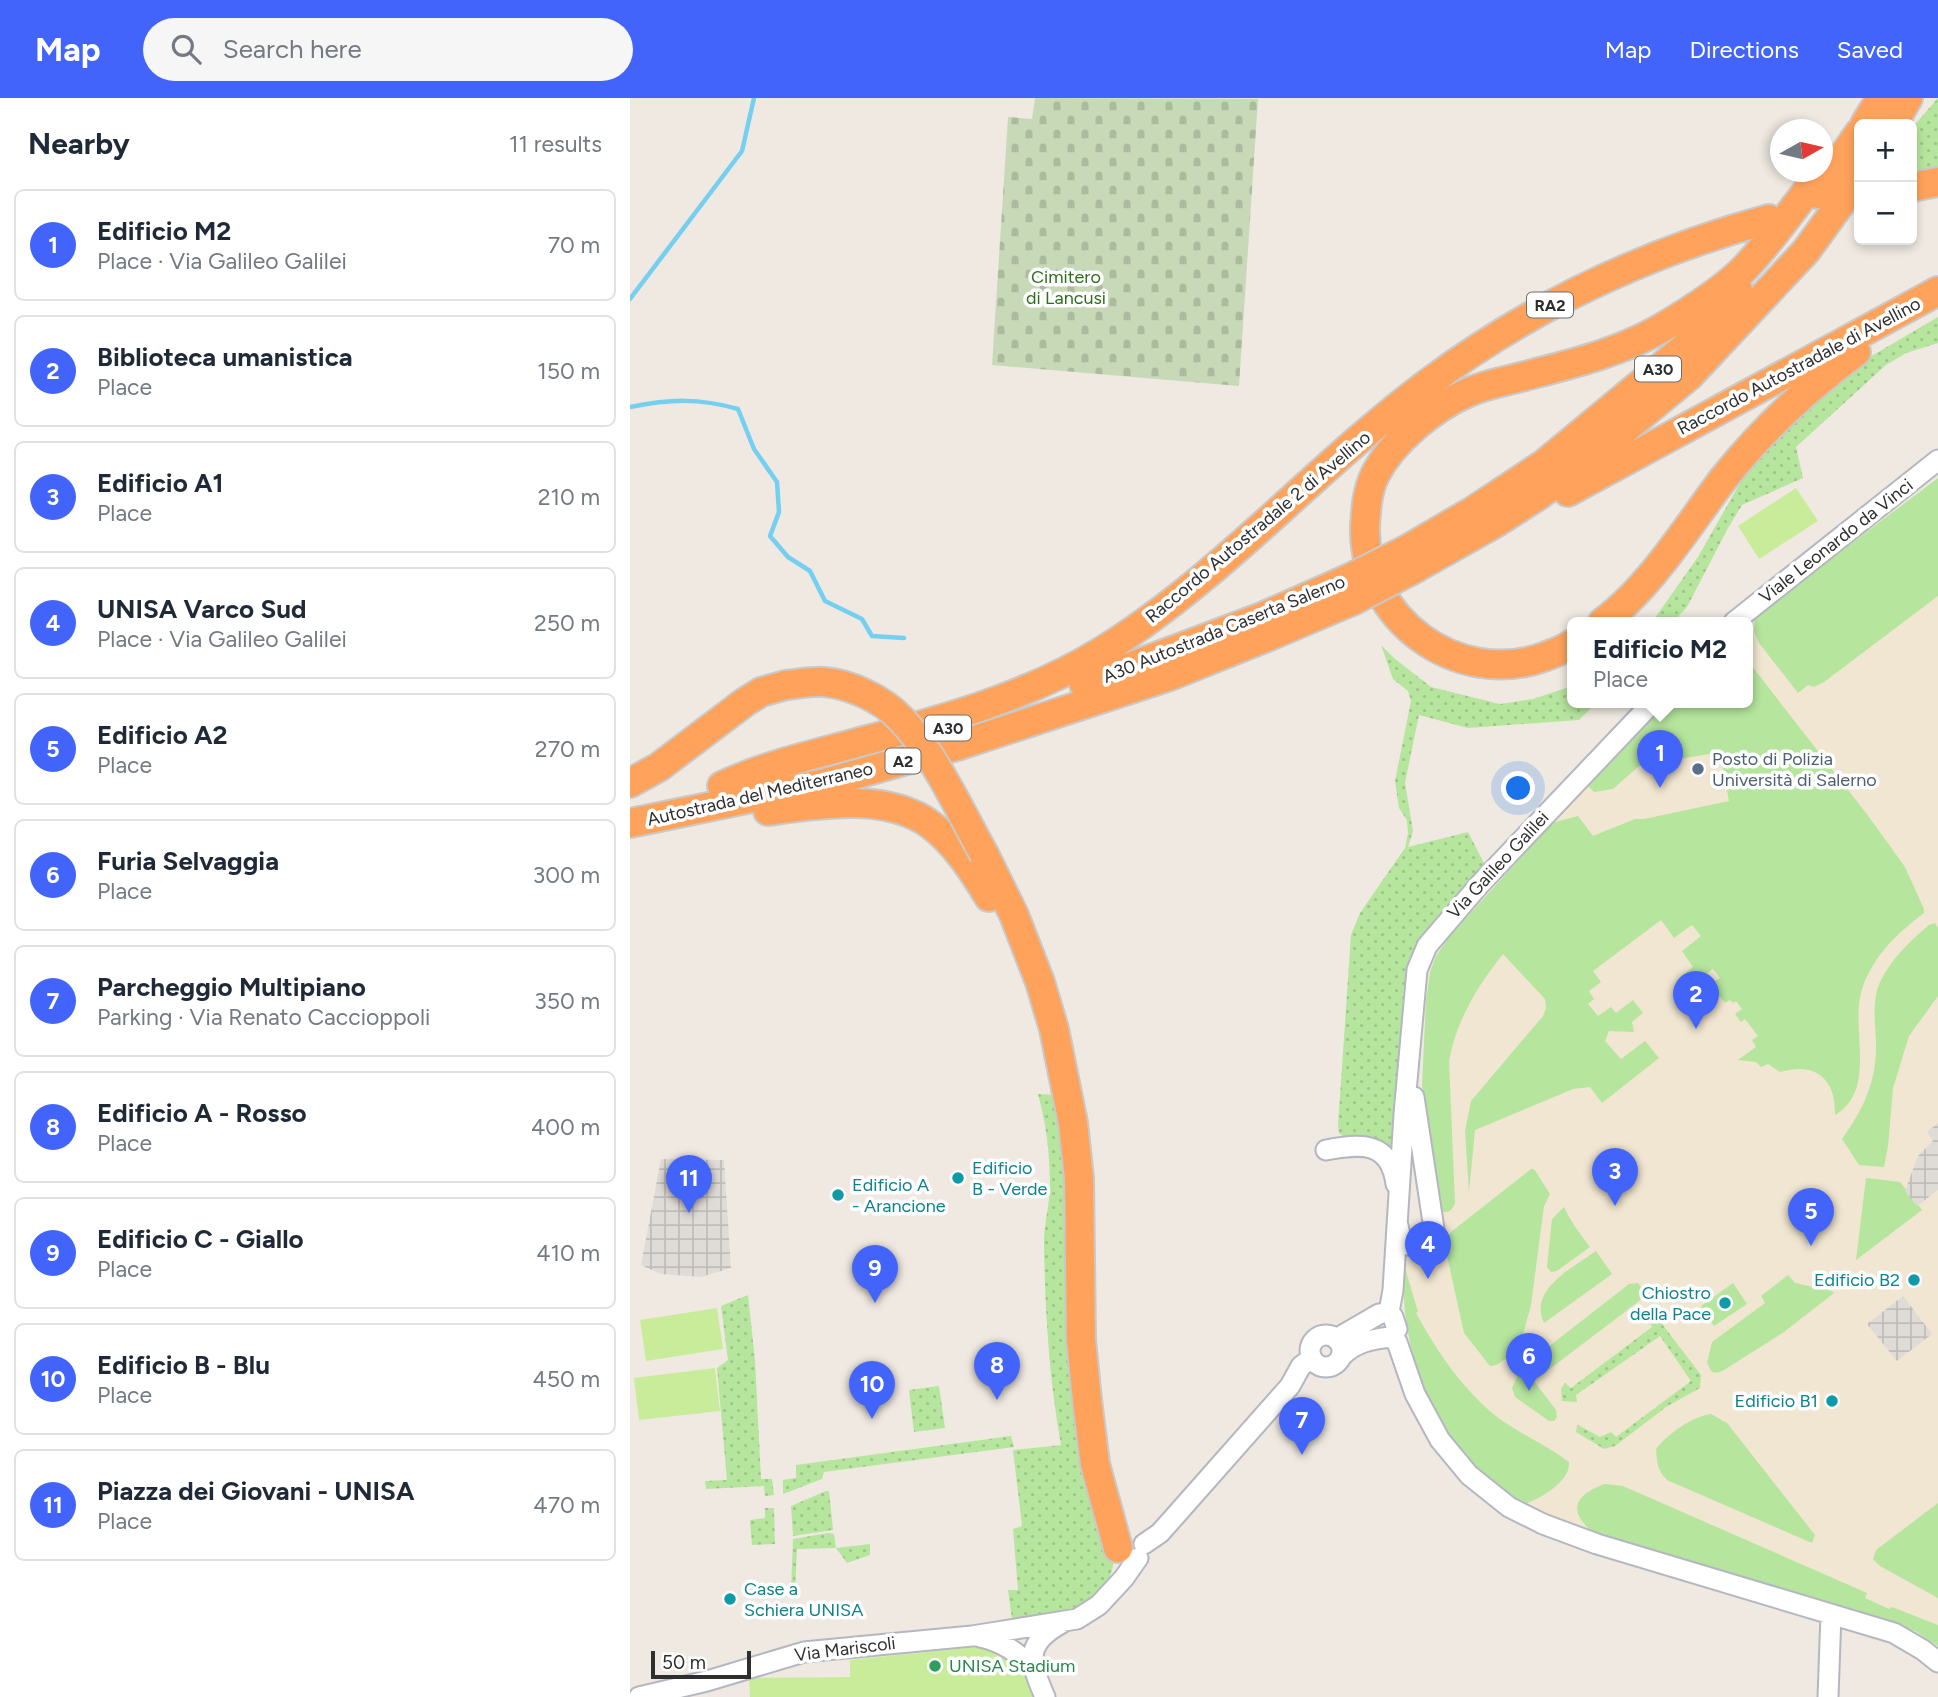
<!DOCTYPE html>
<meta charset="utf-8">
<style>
body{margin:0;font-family:Figtree,sans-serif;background:#f6f6f7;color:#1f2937}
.controls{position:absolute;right:21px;top:21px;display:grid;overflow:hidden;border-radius:10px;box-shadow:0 4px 10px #0003}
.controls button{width:63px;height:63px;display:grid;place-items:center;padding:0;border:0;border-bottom:2px solid #e0e1e3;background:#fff;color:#1f2937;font:35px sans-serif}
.compass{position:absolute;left:1140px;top:21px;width:63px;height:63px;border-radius:50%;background:#fff;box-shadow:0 4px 10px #0003;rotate:82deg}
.scale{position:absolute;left:21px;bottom:18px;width:100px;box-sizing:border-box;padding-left:7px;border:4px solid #2e2e2e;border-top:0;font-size:19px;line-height:24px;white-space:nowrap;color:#2e2e2e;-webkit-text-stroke:5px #fff;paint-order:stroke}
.you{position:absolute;left:889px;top:691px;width:24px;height:24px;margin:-18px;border:5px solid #fff;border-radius:50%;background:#1a73e8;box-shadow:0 0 0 10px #1a73e833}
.badge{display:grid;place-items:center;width:46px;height:46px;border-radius:50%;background:#4264fb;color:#fff;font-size:23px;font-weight:700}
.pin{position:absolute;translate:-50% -58px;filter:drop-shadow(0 2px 4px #0008)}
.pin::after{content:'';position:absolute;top:37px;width:24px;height:21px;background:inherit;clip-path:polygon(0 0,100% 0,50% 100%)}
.popup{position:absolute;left:937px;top:519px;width:186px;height:91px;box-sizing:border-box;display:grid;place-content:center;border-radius:10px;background:#fff;filter:drop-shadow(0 2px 5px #0005);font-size:23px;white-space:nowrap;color:#747a83}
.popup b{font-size:26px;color:#1f2937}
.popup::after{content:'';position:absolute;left:50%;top:100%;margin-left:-14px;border:14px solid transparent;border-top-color:#fff}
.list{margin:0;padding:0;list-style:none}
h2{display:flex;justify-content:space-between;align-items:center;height:91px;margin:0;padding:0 28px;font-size:30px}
h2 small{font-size:23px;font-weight:400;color:#747a83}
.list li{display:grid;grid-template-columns:46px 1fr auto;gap:21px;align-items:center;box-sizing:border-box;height:112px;margin:0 14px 14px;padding:0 14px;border:2px solid #e0e1e3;border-radius:10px}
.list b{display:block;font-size:26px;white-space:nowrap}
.list p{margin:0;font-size:23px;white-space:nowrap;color:#747a83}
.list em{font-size:23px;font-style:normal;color:#747a83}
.icon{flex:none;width:38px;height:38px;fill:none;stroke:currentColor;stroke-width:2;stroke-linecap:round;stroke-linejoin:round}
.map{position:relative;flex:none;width:1308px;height:1599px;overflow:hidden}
header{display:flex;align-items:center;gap:42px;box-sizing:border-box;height:98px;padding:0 35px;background:#4264fb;color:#fff}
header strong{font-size:33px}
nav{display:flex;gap:38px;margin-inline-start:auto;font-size:24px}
.search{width:490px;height:63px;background:#f6f6f7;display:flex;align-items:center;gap:18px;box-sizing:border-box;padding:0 24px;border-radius:38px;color:#747a83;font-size:26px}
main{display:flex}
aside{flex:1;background:#fff}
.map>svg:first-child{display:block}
</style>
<header>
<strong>Map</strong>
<div class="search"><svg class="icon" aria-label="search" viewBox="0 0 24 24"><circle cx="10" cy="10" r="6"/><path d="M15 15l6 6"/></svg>Search here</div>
<nav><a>Map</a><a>Directions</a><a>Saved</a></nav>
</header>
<main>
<aside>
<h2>Nearby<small>11 results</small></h2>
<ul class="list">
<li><span class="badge">1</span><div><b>Edificio M2</b><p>Place · Via Galileo Galilei</p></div><em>70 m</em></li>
<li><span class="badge">2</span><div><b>Biblioteca umanistica</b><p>Place</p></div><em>150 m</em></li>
<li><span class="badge">3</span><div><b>Edificio A1</b><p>Place</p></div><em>210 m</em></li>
<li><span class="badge">4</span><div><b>UNISA Varco Sud</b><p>Place · Via Galileo Galilei</p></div><em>250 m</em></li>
<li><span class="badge">5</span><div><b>Edificio A2</b><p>Place</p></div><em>270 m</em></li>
<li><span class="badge">6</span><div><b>Furia Selvaggia</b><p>Place</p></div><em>300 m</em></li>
<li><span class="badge">7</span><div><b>Parcheggio Multipiano</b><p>Parking · Via Renato Caccioppoli</p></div><em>350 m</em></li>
<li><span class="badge">8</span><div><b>Edificio A - Rosso</b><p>Place</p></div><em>400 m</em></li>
<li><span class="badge">9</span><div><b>Edificio C - Giallo</b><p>Place</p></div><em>410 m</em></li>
<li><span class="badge">10</span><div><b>Edificio B - Blu</b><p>Place</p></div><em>450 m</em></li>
<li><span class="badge">11</span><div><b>Piazza dei Giovani - UNISA</b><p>Place</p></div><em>470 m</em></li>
</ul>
</aside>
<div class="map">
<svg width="1308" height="1599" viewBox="0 0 1308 1599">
<defs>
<pattern id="grass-dots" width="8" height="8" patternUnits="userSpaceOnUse" patternTransform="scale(1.75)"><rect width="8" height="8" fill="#b6e59e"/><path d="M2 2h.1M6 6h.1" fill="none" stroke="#9dc588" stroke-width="1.8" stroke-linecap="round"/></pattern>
<pattern id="cemetery-stones" width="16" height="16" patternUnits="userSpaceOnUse" patternTransform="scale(1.75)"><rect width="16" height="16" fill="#c8d9b8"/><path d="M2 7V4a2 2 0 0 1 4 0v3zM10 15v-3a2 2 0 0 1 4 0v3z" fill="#acbb9e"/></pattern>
<pattern id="plaza-grid" width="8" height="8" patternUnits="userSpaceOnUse" patternTransform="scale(1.75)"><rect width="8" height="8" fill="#dfdcd8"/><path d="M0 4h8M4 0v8" fill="none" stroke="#c0bdba"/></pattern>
</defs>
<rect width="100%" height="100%" fill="#efe9e1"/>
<path fill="#f0e6d1" d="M 1308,380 L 1308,1548 L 1285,1533 L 1268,1526 L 959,1432 L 901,1412 L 837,1363 L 815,1333 L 789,1275 L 776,1224 L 773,1163 L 816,1144 L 809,1109 L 792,987 L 796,903 L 800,874 L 806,858 L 819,839 L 922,725 L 1038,604 L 1118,604 L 1118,525 Z"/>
<path fill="url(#grass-dots)" d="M 1308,0 L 1308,71 L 1282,78 L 1282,30 Z
M 1308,219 L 1308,245 L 1276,255 L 1256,267 L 1166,349 L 1173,380 L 1112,407 L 1098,430 L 1057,509 L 1043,524 L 1022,524 L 1068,459 L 1110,385 L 1145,338 L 1228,266 Z
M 751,547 L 764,560 L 801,589 L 870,606 L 903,601 L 942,588 L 942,604 L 967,604 L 949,622 L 838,630 L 789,617 L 775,685 L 783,733 L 778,749 L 838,734 L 855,767 L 795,833 L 782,855 L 774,889 L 763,1056 L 714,1039 L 709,1035 L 708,1028 L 721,837 L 730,815 L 775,750 L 778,735 L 777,722 L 769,710 L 765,683 L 781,603 L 778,593 L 763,581 Z
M 408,996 L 430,997 L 484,1461 C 478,1516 426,1514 382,1521 L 378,1492 L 388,1492 L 383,1431 L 392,1428 L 383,1352 L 431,1347 C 419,1280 415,1213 414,1145 C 414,1127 419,1109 420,1091 C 420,1058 417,1029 408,996 Z
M 118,1197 L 125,1262 L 131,1381 L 142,1381 L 144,1397 L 135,1398 L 134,1388 L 76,1391 L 75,1383 L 97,1382 L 87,1270 L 98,1262 L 91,1208 Z
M 1023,1219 L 1029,1222 L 1071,1277 L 1070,1290 L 1036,1309 L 985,1348 L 974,1351 L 946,1334 L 947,1328 L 948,1327 L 970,1339 L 981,1334 L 986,1339 L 1061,1283 L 1030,1238 L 946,1297 L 947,1304 L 932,1303 L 931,1291 L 935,1285 L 941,1290 L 1022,1229 L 1018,1220 Z
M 309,1288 L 315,1330 L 284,1334 L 279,1292 Z
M 381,1338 L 384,1349 L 194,1374 L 192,1381 L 153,1396 L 153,1382 L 166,1380 L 166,1367 Z
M 196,1393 L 199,1393 L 203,1432 L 163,1438 L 161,1408 Z
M 135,1410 L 144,1410 L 145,1446 L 122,1447 L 120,1422 L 135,1420 Z
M 198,1435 L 204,1436 L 206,1450 L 240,1446 L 240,1457 L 217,1465 L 206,1450 L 167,1451 L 165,1493 L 161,1494 L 163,1441 Z"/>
<path fill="url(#cemetery-stones)" d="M 405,0 L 628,1 L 609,288 L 362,267 L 378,19 L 402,21 Z"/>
<path fill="#b6e59e" d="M 1308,380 L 1308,498 L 1194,584 L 1184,589 L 1178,587 L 1168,595 L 1129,545 L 1124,533 L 1125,518 Z
M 1118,563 L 1239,719 L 1275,769 L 1294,811 L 1294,815 C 1267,835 1240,861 1231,895 C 1221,933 1247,992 1205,1017 C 1206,980 1185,964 1150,974 L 1138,966 L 1131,969 L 1126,964 L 1108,962 L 1126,949 L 1122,942 L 1128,938 L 1115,921 L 1111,924 L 1105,916 L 1112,911 L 1106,903 L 1103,905 L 1100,902 L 1095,905 L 1083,890 L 1088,887 L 1085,883 L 1090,880 L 1083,871 L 1058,890 L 1050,879 L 1063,869 L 1052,853 L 1071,838 L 1062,827 L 1044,840 L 1031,822 L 963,873 L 971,884 L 959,893 L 964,901 L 958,906 L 968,918 L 981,909 L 986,915 L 1003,902 L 1013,915 L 1002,924 L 1004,934 L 979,933 L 975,943 L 991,961 L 1015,943 L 1029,960 L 972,1005 L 960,989 L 943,991 L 845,1032 L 839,1094 L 835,1033 L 841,1003 L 913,918 L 916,910 L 915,901 L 873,856 C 848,887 826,923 819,963 L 825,1105 C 822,1112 819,1116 811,1113 L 792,987 L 796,903 L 800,874 L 806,858 L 819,839 L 922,725 L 948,718 L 963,738 L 1005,721 L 1014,721 L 1099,703 L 1090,654 L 1009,668 L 983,691 L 964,694 L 958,688 L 1038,604 L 1118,604 Z
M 1305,825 L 1308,830 L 1308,898 L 1279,938 L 1263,990 L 1258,1048 L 1254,1069 L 1229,1067 L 1212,1041 C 1235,1008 1247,983 1246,942 C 1245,923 1242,902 1250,884 C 1261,861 1280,843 1299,827 Z
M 901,1071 L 904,1071 L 920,1096 L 914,1108 L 901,1207 L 890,1247 L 877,1260 L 866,1267 L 860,1268 L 834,1235 L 814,1144 L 821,1134 Z
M 1236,1080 L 1270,1084 L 1292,1112 L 1226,1162 Z
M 934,1109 C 941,1124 950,1136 960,1149 L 927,1173 L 921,1174 L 917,1169 L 922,1121 Z
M 966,1153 L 982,1176 L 914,1225 C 898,1191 944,1169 966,1153 Z
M 773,1163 L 788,1214 L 786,1215 C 807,1254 837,1298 874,1324 C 895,1338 919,1349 939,1364 C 941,1384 909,1401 893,1407 C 827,1369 786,1297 776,1222 C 773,1203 773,1183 773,1163 Z
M 1158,1177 L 1165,1185 L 1202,1193 L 1204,1195 L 1154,1234 L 1094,1272 L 1087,1275 L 1082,1274 L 1077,1265 L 1082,1244 L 1135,1205 L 1131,1198 Z
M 1008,1185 L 1017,1197 L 904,1283 L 926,1312 L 927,1319 L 924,1323 L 919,1323 L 885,1299 L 882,1290 L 891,1270 L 999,1186 Z
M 1103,1185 L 1117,1206 L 1084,1228 L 1071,1208 Z
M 1081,1316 L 1097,1325 L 1185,1437 L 1182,1445 L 1037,1382 C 1027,1372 1027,1364 1026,1351 C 1039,1335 1061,1319 1081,1316 Z
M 975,1386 L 993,1388 L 1237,1495 L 1235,1500 L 1259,1511 L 1262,1509 L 1308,1527 L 1308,1548 L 1285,1533 L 1268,1526 L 959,1432 C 956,1427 952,1424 949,1418 C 941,1401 961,1391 975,1386 Z
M 1308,1405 L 1308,1500 L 1250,1468 L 1243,1461 L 1246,1452 Z"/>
<path fill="#c9ec9a" d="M 1166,390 L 1188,423 L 1129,461 L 1108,428 Z
M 87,1210 L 93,1251 L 16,1263 L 10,1222 Z
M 85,1270 L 90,1313 L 9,1322 L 4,1280 Z
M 346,1549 C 381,1553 394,1568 406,1599 L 120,1599 L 119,1580 L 220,1579 L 220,1562 Z"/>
<path fill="url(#plaza-grid)" d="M 1308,1025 L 1308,1092 L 1287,1108 L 1275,1093 L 1288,1058 L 1303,1043 L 1297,1034 Z
M 31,1061 L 94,1062 L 101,1170 L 71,1179 L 31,1176 L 11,1167 Z
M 1273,1198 L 1302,1236 L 1267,1263 L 1237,1226 Z"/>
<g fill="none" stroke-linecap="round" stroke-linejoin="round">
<path stroke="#75cff0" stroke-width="4.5" d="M 0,201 L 112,53 L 124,0
M 0,309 C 40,301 69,300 108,311 L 124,351 L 147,384 L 149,414 L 140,438 L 158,459 L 180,473 L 195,503 L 232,521 L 242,538 L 274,540"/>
<defs>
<path id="minor" d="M 1104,524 L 1308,362
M 696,1052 C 730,1046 760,1042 766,1086
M 768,1128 L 772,1145 C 785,1150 793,1149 806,1144 L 784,999
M 759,1214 L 763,1192 L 774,1016 L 787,872 L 797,848 L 850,786 L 1023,604
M680 1253a16 16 0 1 1 32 0a16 16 0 1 1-32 0Z
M 761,1239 L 767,1244 L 785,1296 L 810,1342 L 839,1377 L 879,1409 L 913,1426 L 967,1446 L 1264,1535 L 1293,1552 L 1308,1564
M 706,1241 L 749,1216 L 759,1214 L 763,1219 L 767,1231 L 761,1239 C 743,1241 724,1244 711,1259
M 514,1446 L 530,1435 L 546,1417 L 660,1288 L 671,1268 L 682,1260
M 350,1539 C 373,1544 387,1554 403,1570
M 9,1599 L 77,1583 L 174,1554 L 342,1538 L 447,1521 L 469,1507 L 494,1480 L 508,1460
M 415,1599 C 400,1564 393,1546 432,1525
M 1198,1599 L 1201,1516"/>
<path id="highway" d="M 1235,26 L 1251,0
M 1263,26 L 1278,0
M 1282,89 L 1308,84
M 1187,96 L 1229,35
M 938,394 L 1308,193
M 776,452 L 843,413 L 914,366 L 1054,250 L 1108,192
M 782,472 L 867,424 L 909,397 L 959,361 L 1059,278 L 1176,153 L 1229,80
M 973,524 C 1020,490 1059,426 1094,380 C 1133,331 1176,291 1226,254
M 942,546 C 934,552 924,555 914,559 C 827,590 733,521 735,429 C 736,411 737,393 745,377 C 762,343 804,309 839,294 C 856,286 877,283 895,278 C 941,266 988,255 1030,231 C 1057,215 1094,192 1116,169 C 1143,140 1167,106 1191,74
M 454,586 L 632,519 L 718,481
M 0,685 L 29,669 L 115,604 L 131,594 L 156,587
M 92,688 C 136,667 183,657 230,644 C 313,622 400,598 474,552 C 593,478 685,370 797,286 C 900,209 1015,155 1139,121
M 138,713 C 188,706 257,694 301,727 C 326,746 343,773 359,799
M 0,725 L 195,685 L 330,647 L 540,578 L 642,537 L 724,502
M 354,756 L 384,817 L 410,884 L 424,931 L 443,1025 L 449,1080 L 451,1242 L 457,1302 L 465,1366 L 488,1450"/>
</defs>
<use href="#minor" stroke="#b4b7c1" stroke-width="23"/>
<use href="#highway" stroke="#c9c9c9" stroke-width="32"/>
<use href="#minor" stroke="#fff" stroke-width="19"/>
<use href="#highway" stroke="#ffa35c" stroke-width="28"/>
<defs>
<path id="highway-bridge" d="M 718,481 L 776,452
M 724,502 L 782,472
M 156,587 C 168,586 182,583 194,584 C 220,586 252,601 270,620 C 302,652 331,715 354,756"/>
</defs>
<use href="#highway-bridge" stroke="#c9c9c9" stroke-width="32" stroke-linecap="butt"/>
<use href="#highway-bridge" stroke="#ffa35c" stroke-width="28"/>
</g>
<circle fill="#5c6f8a" stroke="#fff" stroke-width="2.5" cx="1068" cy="671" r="7"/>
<g fill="#0f9aa8" stroke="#fff" stroke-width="2.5">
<circle cx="328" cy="1080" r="7"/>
<circle cx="208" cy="1097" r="7"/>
<circle cx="1284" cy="1182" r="7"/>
<circle cx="1095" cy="1205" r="7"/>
<circle cx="1202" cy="1303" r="7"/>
<circle cx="100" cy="1501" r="7"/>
</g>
<circle fill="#2e9e5b" stroke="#fff" stroke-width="2.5" cx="305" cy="1568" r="7"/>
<g text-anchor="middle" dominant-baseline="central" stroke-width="7" stroke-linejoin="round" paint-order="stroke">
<g fill="#fff" stroke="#6d6d6d" stroke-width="2">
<rect x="897" y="194.5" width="46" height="25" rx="5"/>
<rect x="1005" y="258.5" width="46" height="25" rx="5"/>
<rect x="295" y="617.5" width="46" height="25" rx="5"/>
<rect x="255.5" y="650.5" width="35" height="25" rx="5"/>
</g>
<g font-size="16" font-weight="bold" fill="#2e2e2e">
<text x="920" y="207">RA2</text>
<text x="1028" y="271">A30</text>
<text x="318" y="630">A30</text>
<text x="273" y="663">A2</text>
</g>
<g font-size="18" fill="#2c6e1b" stroke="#fff">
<text x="436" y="179">Cimitero<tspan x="436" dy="21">di Lancusi</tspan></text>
</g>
<g font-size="18" fill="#2e2e2e" stroke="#fff">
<text transform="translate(1169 268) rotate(-28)">Raccordo Autostradale di Avellino</text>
<text transform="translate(628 429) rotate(-40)">Raccordo Autostradale 2 di Avellino</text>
<text transform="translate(1206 443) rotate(-38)">Viale Leonardo da Vinci</text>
<text transform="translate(594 531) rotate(-22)">A30 Autostrada Caserta Salerno</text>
<text transform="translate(130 696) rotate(-13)">Autostrada del Mediterraneo</text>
<text transform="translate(868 767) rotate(-47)">Via Galileo Galilei</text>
<text transform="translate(215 1551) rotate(-7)">Via Mariscoli</text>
</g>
<g font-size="18" fill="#4e5e75" stroke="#fff" text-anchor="start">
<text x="1082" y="661">Posto di Polizia<tspan x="1082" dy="21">Università di Salerno</tspan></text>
</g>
<g font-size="18" fill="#0d838f" stroke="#fff" text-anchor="start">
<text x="342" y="1070">Edificio<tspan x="342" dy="21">B - Verde</tspan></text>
<text x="222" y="1087">Edificio A<tspan x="222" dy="21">- Arancione</tspan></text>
<text x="1270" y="1182" text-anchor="end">Edificio B2</text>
<text x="1081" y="1195" text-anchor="end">Chiostro<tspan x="1081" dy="21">della Pace</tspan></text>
<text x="1188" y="1303" text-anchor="end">Edificio B1</text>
<text x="114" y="1491">Case a<tspan x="114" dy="21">Schiera UNISA</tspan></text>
</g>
<g font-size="18" fill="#27864d" stroke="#fff" text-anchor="start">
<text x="319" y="1568">UNISA Stadium</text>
</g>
</g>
</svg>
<div class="controls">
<button>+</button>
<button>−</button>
</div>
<svg class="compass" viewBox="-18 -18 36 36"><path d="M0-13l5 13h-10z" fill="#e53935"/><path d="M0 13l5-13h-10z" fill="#747a83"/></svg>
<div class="scale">50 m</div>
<div class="you"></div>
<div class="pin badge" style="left:1030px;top:690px">1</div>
<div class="popup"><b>Edificio M2</b>Place</div>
<div class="pin badge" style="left:1066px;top:931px">2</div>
<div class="pin badge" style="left:985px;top:1108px">3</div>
<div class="pin badge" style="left:798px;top:1181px">4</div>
<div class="pin badge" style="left:1181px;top:1148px">5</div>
<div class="pin badge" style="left:899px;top:1293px">6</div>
<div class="pin badge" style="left:672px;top:1357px">7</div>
<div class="pin badge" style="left:367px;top:1302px">8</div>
<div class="pin badge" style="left:245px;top:1205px">9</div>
<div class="pin badge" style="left:242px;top:1321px">10</div>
<div class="pin badge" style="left:59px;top:1115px">11</div>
</div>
</main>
